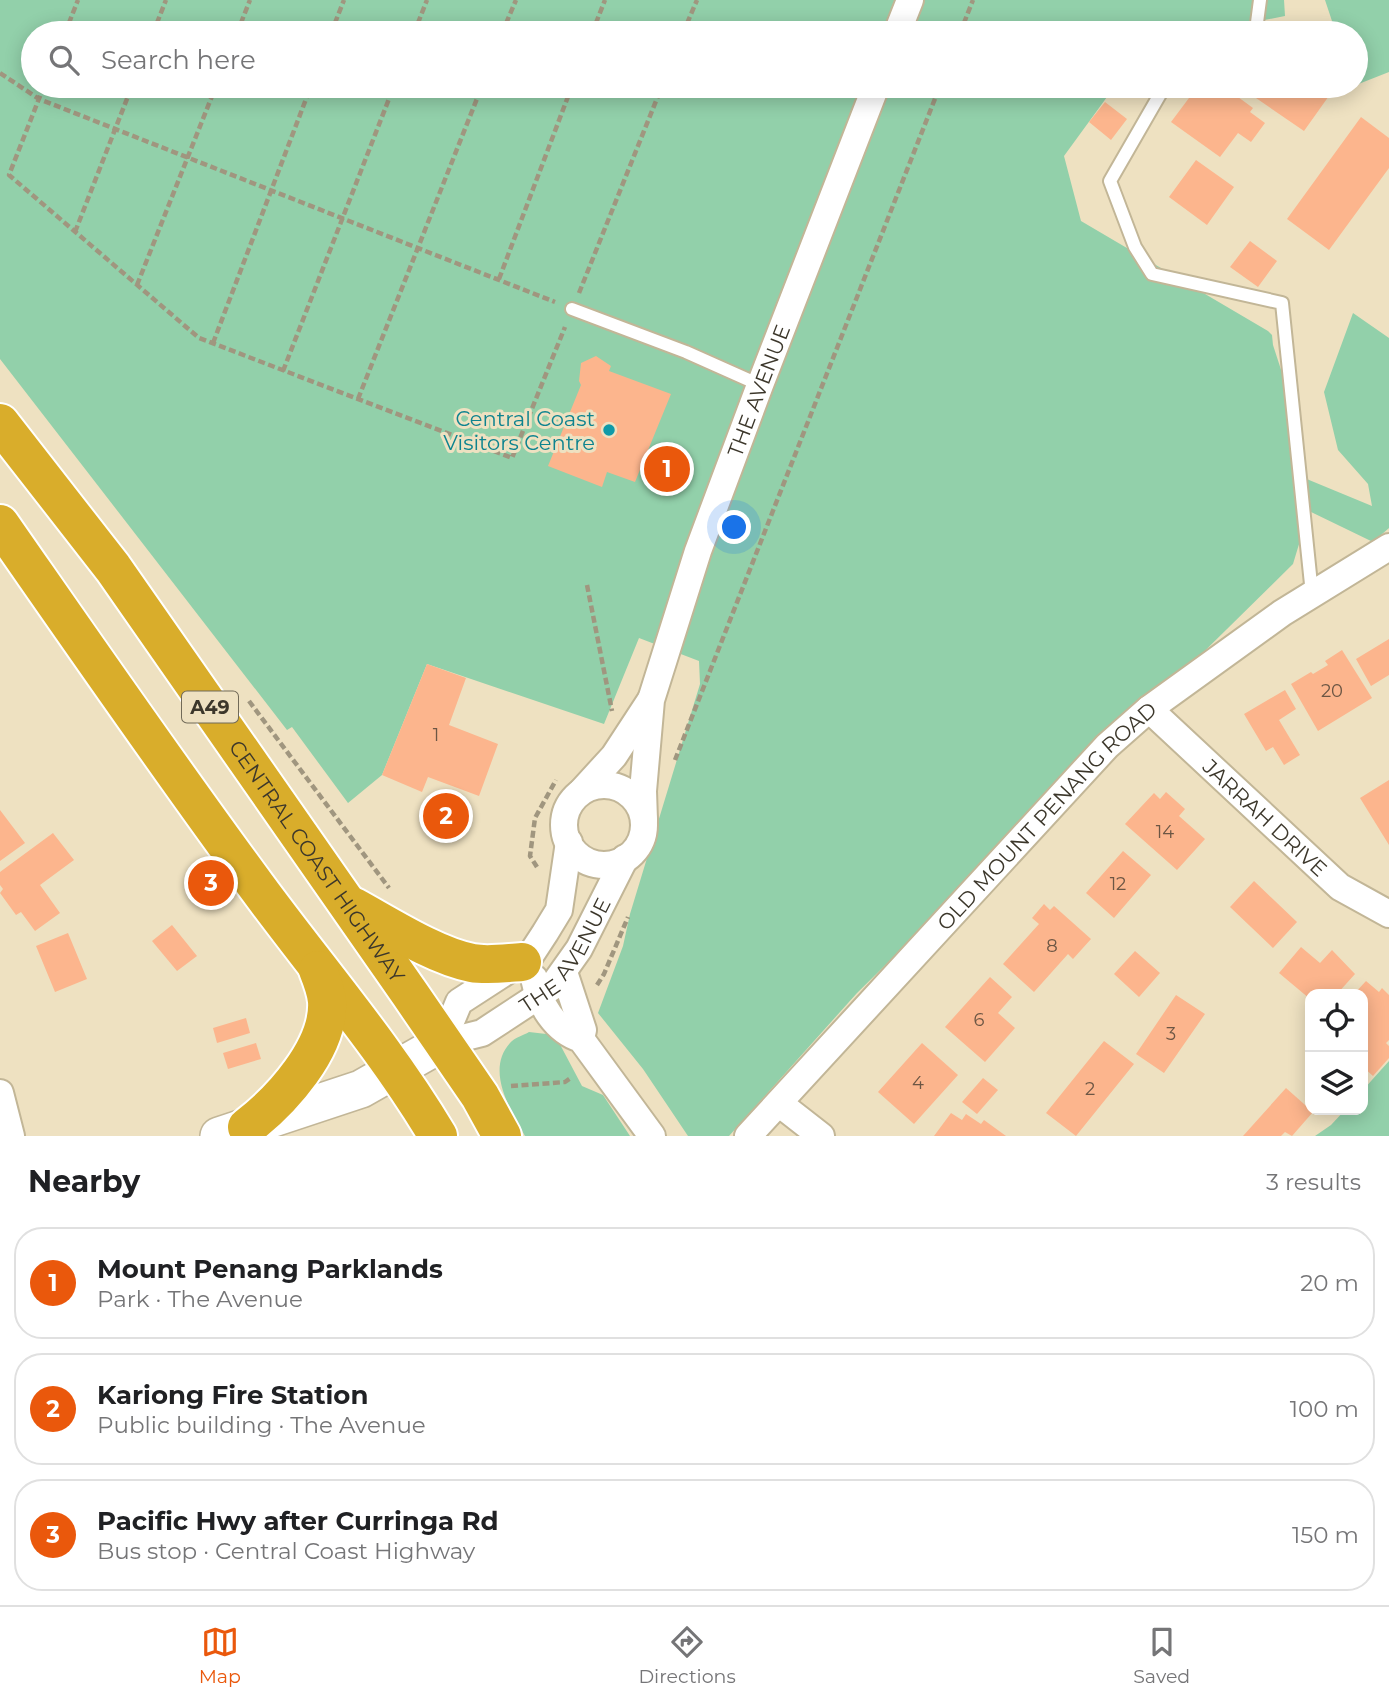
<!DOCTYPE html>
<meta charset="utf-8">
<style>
body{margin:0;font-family:Montserrat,sans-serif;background:#f2f2f2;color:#202124}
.controls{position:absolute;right:21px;bottom:21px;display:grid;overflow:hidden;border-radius:14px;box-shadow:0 4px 18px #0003}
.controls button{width:63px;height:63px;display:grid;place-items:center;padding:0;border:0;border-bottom:2px solid #e0e0e0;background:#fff;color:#202124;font:35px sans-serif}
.you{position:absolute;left:735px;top:528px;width:24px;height:24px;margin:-18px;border:5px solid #fff;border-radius:50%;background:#1a73e8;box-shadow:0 0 0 10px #1a73e833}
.badge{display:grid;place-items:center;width:46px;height:46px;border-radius:50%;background:#ea580c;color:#fff;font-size:23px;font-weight:700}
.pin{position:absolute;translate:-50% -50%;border:4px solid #fff;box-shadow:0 2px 7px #0006}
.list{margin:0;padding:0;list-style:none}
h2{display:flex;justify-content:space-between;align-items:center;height:91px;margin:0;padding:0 28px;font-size:30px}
h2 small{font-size:23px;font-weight:400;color:#757577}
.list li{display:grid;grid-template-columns:46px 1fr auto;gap:21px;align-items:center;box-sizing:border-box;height:112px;margin:0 14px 14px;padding:0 14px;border:2px solid #e0e0e0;border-radius:28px}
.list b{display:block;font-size:26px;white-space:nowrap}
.list p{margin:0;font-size:23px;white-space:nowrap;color:#757577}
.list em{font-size:23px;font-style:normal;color:#757577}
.icon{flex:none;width:38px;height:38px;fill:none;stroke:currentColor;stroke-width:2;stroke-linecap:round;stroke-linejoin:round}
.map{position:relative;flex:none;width:1389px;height:1136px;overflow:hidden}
.search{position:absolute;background:#fff;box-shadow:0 4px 18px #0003;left:21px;right:21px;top:21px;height:77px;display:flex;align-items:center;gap:18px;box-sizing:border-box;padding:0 24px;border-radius:38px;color:#757577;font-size:26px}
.sheet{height:469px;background:#fff}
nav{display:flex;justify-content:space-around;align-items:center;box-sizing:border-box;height:98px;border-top:2px solid #e0e0e0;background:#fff;font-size:19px;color:#757577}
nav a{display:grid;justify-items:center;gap:4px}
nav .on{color:#ea580c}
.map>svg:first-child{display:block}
</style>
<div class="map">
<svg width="1389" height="1136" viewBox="0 0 1389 1136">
<rect width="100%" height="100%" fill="#eee1c1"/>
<path fill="#92d0aa" d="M 0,0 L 1284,0 L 1285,16 L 1233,26 L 1229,33 L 33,33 L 33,86 L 1115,86 L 1064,156 L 1081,221 L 1268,331 L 1272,335 L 1273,345 L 1296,416 L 1297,475 L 1372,506 L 1368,484 L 1338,450 L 1324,392 L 1353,313 L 1389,338 L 1389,528 L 1373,542 L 1309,511 L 1293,564 L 857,993 L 729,1136 L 688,1136 L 643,1069 L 598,1013 L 623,946 L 630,914 L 700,684 L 699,661 L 639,638 L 604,724 L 427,664 L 382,775 L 348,803 L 292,727 L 287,730 L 0,359 Z
M 1325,0 L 1389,0 L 1389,72 L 1356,85 L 1356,33 L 1336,33 Z
M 529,1032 L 555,1035 L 582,1086 L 603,1095 L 630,1136 L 525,1136 C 511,1110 485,1071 510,1043 C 514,1038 524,1035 529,1032 Z
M 1389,1061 L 1389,1136 L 1315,1136 L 1331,1125 L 1345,1110 L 1363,1110 L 1363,1090 Z"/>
<path fill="#fcb58d" d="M 1198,86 L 1223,86 L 1253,108 L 1250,112 L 1265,123 L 1251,142 L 1238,133 L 1220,157 L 1171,122 Z
M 1265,86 L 1336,86 L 1304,131 L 1256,98 Z
M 1105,102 L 1127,119 L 1111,140 L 1089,122 Z
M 1361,117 L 1389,138 L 1389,168 L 1329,250 L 1287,219 Z
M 1196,160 L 1234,187 L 1207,225 L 1169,197 Z
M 1250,241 L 1277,261 L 1258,287 L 1230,267 Z
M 596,356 L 611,366 L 609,371 L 671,394 L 635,482 L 607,472 L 602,487 L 548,466 L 581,385 L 579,381 L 581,363 Z
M 1389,639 L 1389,675 L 1371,686 L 1356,659 Z
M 1342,650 L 1372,698 L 1318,731 L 1291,684 L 1311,672 L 1313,674 L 1328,665 L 1325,661 Z
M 427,664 L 466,678 L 449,725 L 498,744 L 479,796 L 428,777 L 422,792 L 382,775 Z
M 1285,690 L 1296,709 L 1279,720 L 1300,755 L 1284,765 L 1273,747 L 1266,751 L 1244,714 Z
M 1389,780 L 1389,845 L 1360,798 Z
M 1166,792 L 1185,809 L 1179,816 L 1205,839 L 1177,870 L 1125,824 L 1154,793 L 1160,799 Z
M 0,810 L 25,843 L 0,861 Z
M 53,833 L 74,860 L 40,885 L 60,913 L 35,931 L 21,912 L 16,915 L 0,893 L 3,889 L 0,885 L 0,872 Z
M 1123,851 L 1151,875 L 1114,918 L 1086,893 Z
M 1254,881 L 1297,922 L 1273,948 L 1230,907 Z
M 1044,904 L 1050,910 L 1054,906 L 1091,939 L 1073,959 L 1068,954 L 1034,992 L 1003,964 L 1039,924 L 1032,918 Z
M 172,925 L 197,956 L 177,971 L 152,941 Z
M 68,933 L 87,979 L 55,992 L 36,946 Z
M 1301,947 L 1320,963 L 1332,950 L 1355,974 L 1337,994 L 1310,994 L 1310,999 L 1279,973 Z
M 1135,951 L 1160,973 L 1139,997 L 1114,974 Z
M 990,977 L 1012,997 L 998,1013 L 1015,1028 L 985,1062 L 945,1027 Z
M 1366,981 L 1379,992 L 1382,988 L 1389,995 L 1389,1040 L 1386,1043 L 1389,1046 L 1389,1058 L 1373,1076 L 1363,1067 L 1363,994 L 1354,994 Z
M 1176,995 L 1205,1014 L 1164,1073 L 1136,1054 Z
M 246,1018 L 250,1033 L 217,1043 L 213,1028 Z
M 1104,1041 L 1134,1064 L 1076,1136 L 1046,1113 Z
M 256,1043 L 261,1059 L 228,1069 L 223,1053 Z
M 922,1043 L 958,1075 L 914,1124 L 878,1092 Z
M 983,1078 L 998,1090 L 977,1114 L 962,1102 Z
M 1286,1088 L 1313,1112 L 1292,1136 L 1285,1132 L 1281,1136 L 1243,1136 Z
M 951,1113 L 962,1120 L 966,1114 L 981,1124 L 984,1120 L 1006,1136 L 934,1136 Z"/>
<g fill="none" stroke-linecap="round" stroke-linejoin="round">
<defs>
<path id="lane" d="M 1251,33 L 1256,30 L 1260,0
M 1168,86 L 1163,89 L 1110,181 L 1135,247 L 1152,274 L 1282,303 L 1312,594
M 572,309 L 686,352 L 760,385"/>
<g id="street">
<path d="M 897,33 L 910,0"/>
<path id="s1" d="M 1149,709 L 1340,887 L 1389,914"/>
<circle cx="604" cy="825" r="40"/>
<path d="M 582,791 L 614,756 L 650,701"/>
<path id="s2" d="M 644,820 L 643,791 L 651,700 L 698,551 L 760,385 L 876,86"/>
<path d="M 564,972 L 583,1030 L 581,1039"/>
<path d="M 534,978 C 539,1004 555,1031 581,1039 L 652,1136"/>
<path id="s3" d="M 442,1043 L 482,1033 L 552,987 L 579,949 L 625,858"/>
<path d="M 442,1043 L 459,1002 L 530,956 L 545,933 L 559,910 L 569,842"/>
<path d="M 0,1093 L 11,1136"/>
<path d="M 780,1104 L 821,1136"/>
<path id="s4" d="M 748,1136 L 1107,746 L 1149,709 L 1282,613 L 1389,547"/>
</g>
<path id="secondary" d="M 219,1136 L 361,1089 L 442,1043"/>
<g id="highway">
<path id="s5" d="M 0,423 L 113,568 L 410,994 L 480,1096 L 502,1136"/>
<path d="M 0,524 C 85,646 169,768 257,887 C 318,970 385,1047 438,1136"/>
<path d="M 354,907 C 387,925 435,956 472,963 C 488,966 506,963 522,962"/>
<path d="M 247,1127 C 281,1101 330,1048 327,1001 C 326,991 322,980 318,970"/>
</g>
</defs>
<use href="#lane" stroke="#c2b697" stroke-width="16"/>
<use href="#street" stroke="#c2b697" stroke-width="30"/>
<use href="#secondary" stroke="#c2b697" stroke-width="40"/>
<use href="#highway" stroke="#fff" stroke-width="42"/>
<path stroke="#a0967f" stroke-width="4.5" stroke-dasharray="7 3.5" stroke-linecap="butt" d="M 65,33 L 78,0
M 153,33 L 166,0
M 237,33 L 250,0
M 331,33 L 344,0
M 414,33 L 427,0
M 502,33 L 516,0
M 592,33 L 605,0
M 683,33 L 697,0
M 960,33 L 973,0
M 0,73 L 39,99 L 555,302
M 44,86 L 9,175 L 199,338 L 512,458 L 565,327
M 75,232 L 132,86
M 499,279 L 572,86
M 137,285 L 216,86
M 579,293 L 662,86
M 213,343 L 311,86
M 283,371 L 394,86
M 358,399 L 482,86
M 587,585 L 612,711
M 249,701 L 389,888
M 675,760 L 940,86
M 537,867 L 530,856 L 535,818 L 556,780
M 597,985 L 604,974 L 628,917
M 511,1086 L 565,1082 L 572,1077"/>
<use href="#lane" stroke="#fff" stroke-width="12"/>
<use href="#street" stroke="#fff" stroke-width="26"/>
<use href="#secondary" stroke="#fff" stroke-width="37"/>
<use href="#highway" stroke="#d9ad2b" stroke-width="38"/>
</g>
<circle fill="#0f9aa8" stroke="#eee1c1" stroke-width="2.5" cx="609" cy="430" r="7"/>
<g text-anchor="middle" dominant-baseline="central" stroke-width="6" stroke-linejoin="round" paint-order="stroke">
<g font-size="18" fill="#6c5644">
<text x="1332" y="691">20</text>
<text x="436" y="735">1</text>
<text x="1165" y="832">14</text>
<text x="1118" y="884">12</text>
<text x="1052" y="946">8</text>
<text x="979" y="1020">6</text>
<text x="1171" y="1034">3</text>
<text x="918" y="1083">4</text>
<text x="1090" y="1089">2</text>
</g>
<rect fill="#eee1c1" stroke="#716a58" stroke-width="2" x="182" y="691.5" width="56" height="31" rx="5"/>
<g font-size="19" font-weight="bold" fill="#3c372b">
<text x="210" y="707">A49</text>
</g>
<g font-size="21" fill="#3c372b" stroke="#eee1c1">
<text stroke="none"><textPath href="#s2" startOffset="448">THE AVENUE</textPath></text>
<text stroke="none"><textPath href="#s4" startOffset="438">OLD MOUNT PENANG ROAD</textPath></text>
<text stroke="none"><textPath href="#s1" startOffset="159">JARRAH DRIVE</textPath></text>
<text stroke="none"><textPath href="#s5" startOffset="541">CENTRAL COAST HIGHWAY</textPath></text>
<text stroke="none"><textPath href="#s3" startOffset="158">THE AVENUE</textPath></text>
</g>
<g font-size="21" fill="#0d838f" stroke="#eee1c1" text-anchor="end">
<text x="595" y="418">Central Coast<tspan x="595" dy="24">Visitors Centre</tspan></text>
</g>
</g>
</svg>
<div class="controls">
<button><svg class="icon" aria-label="locate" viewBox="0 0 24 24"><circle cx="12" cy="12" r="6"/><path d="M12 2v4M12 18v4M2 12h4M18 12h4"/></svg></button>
<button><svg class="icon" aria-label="layers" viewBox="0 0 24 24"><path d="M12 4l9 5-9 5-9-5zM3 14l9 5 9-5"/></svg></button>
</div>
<div class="you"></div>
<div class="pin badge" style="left:667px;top:469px">1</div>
<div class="pin badge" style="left:446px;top:816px">2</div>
<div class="pin badge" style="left:211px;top:883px">3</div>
<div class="search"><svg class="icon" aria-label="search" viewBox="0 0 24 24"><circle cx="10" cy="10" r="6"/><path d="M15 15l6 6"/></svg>Search here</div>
</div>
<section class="sheet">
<h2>Nearby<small>3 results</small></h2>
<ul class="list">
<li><span class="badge">1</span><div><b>Mount Penang Parklands</b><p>Park · The Avenue</p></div><em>20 m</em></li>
<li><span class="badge">2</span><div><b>Kariong Fire Station</b><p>Public building · The Avenue</p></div><em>100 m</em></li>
<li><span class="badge">3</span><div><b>Pacific Hwy after Curringa Rd</b><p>Bus stop · Central Coast Highway</p></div><em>150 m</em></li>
</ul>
</section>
<nav>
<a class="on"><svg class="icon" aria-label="map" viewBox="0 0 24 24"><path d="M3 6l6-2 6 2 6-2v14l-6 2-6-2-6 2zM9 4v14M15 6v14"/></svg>Map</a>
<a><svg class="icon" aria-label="directions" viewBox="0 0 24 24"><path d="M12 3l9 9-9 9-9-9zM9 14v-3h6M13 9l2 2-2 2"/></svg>Directions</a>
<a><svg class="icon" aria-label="saved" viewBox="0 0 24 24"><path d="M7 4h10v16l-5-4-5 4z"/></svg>Saved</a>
</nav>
